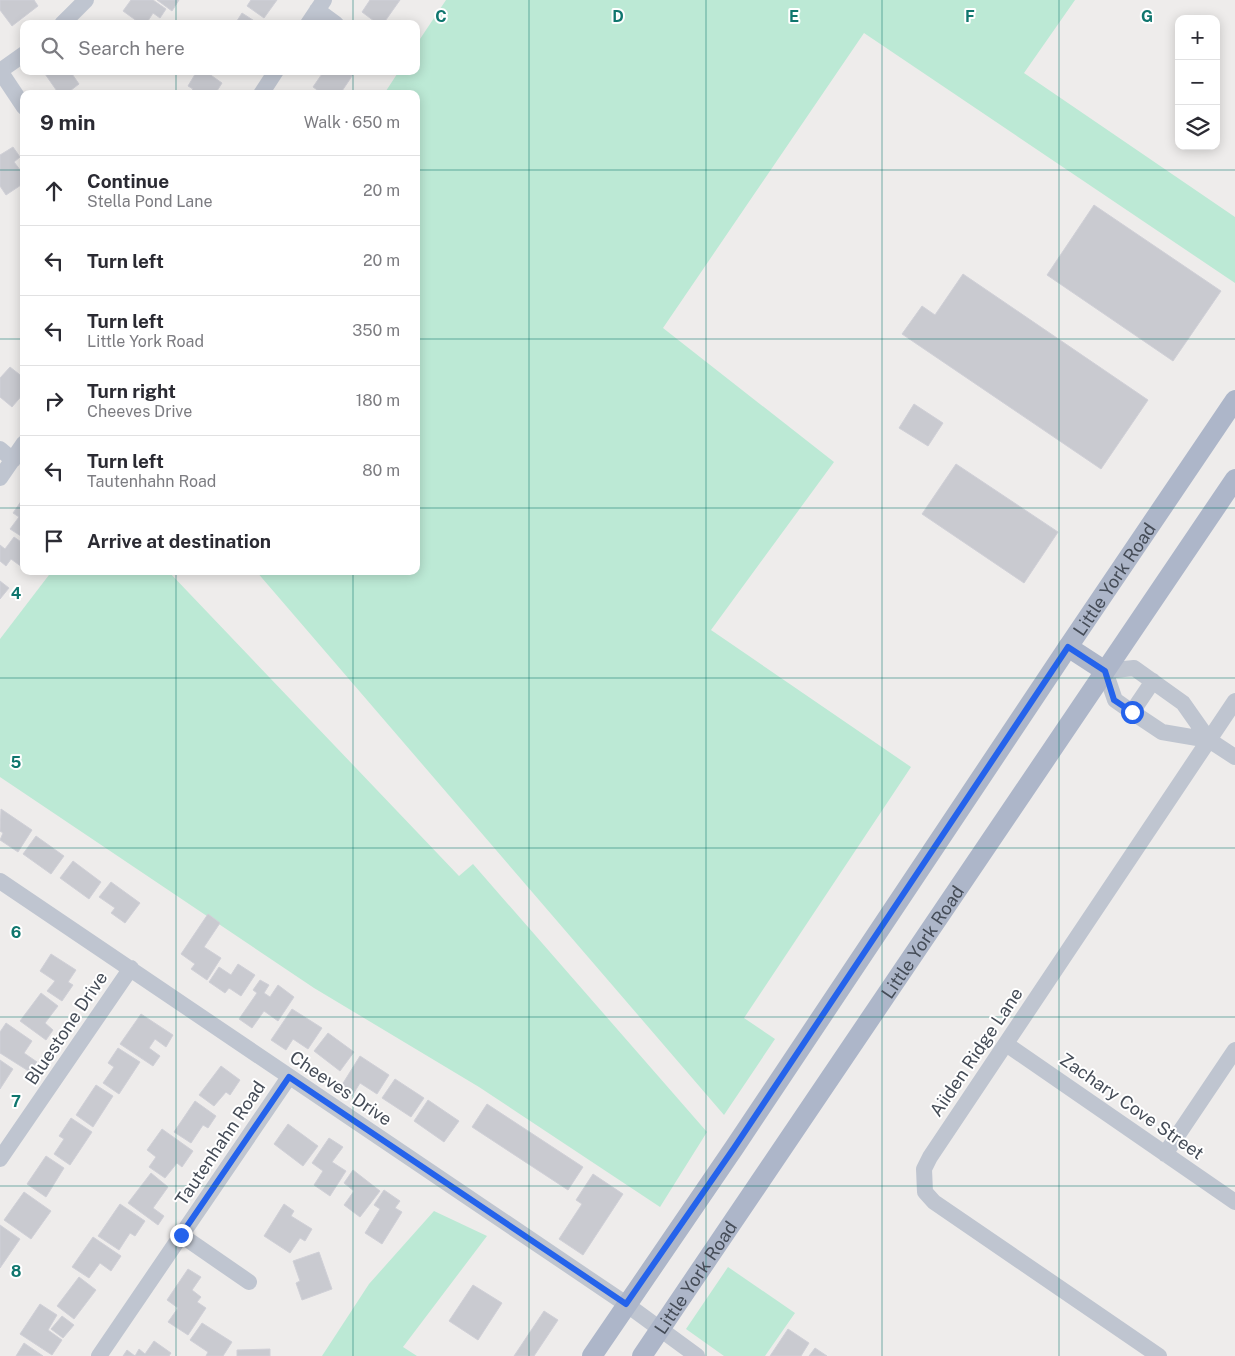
<!DOCTYPE html>
<meta charset="utf-8">
<style>
body{margin:0;font-family:"Public Sans",sans-serif;background:#f2f2f3;color:#2b2b33}
.controls{position:absolute;right:15px;top:15px;display:grid;overflow:hidden;border-radius:10px;box-shadow:0 2px 12px #0003}
.controls button{width:45px;height:45px;display:grid;place-items:center;padding:0;border:0;border-bottom:1px solid #e1e1e2;background:#fff;color:#2b2b33;font:25px sans-serif}
.stop{position:absolute;width:15px;height:15px;margin:-11px;border:4px solid #2563eb;border-radius:50%;background:#fff}
.stop.end{background:#2563eb;border-color:#fff;box-shadow:0 1px 5px #0008}
.list{margin:0;padding:0;list-style:none}
h2{display:flex;justify-content:space-between;align-items:center;height:65px;margin:0;padding:0 20px;font-size:21px}
h2 small{font-size:16px;font-weight:400;color:#7c7c81}
.list li{display:grid;grid-template-columns:32px 1fr auto;gap:15px;align-items:center;box-sizing:border-box;height:70px;padding:0 20px;border-top:1px solid #e1e1e2}
.list b{display:block;font-size:19px;white-space:nowrap}
.list p{margin:0;font-size:16px;white-space:nowrap;color:#7c7c81}
.list em{font-size:16px;font-style:normal;color:#7c7c81}
.icon{flex:none;width:28px;height:28px;fill:none;stroke:currentColor;stroke-width:2;stroke-linecap:round;stroke-linejoin:round}
.map{position:relative;flex:none;width:1235px;height:1356px;overflow:hidden}
.search{position:absolute;background:#fff;box-shadow:0 2px 12px #0003;left:20px;top:20px;width:400px;height:55px;display:flex;align-items:center;gap:12px;box-sizing:border-box;padding:0 18px;border-radius:10px;color:#7c7c81;font-size:19px}
.panel{position:absolute;background:#fff;box-shadow:0 2px 12px #0003;left:20px;top:90px;width:400px;height:485px;border-radius:10px}
.map>svg:first-child{display:block}
</style>
<div class="map">
<svg width="1235" height="1356" viewBox="0 0 1235 1356">
<rect width="100%" height="100%" fill="#eeeceb"/>
<path fill="#bce9d5" d="M 446,0 L 1075,0 L 1024,73 L 1235,217 L 1235,283 L 864,33 L 663,328 L 834,462 L 711,630 L 911,767 L 744,1018 L 775,1039 L 724,1115 L 256,571 L 416,571 L 416,94 L 384,94 L 399,71 L 416,71 L 416,45 Z
M 52,571 L 168,571 L 459,876 L 473,864 L 707,1132 L 660,1207 L 479,1087 L 314,988 L 0,777 L 0,639 Z
M 434,1211 L 487,1236 L 403,1347 L 417,1356 L 322,1356 L 369,1284 Z
M 728,1267 L 795,1313 L 765,1356 L 724,1356 L 686,1329 Z"/>
<path fill="#c9cad0" stroke="#d0d0d7" d="M 0,0 L 34,0 L 38,6 L 12,26 L 0,10 Z
M 131,0 L 153,0 L 166,9 L 160,18 L 153,13 L 146,24 L 141,24 L 123,11 Z
M 157,0 L 179,0 L 172,11 Z
M 251,0 L 277,0 L 264,18 L 247,6 Z
M 370,0 L 400,0 L 383,24 L 378,24 L 362,12 Z
M 242,13 L 259,24 L 235,24 Z
M 43,71 L 70,71 L 79,84 L 66,94 L 59,94 Z
M 197,71 L 205,71 L 222,83 L 215,94 L 189,94 L 193,89 L 188,86 Z
M 324,71 L 351,71 L 354,73 L 340,94 L 323,94 L 313,87 Z
M 13,147 L 20,157 L 14,162 L 24,175 L 24,183 L 6,195 L 0,186 L 0,155 Z
M 1094,205 L 1221,291 L 1173,361 L 1047,275 Z
M 963,274 L 1148,400 L 1101,469 L 902,334 L 922,306 L 935,315 Z
M 10,367 L 24,378 L 24,393 L 12,407 L 0,397 L 0,378 Z
M 914,404 L 943,423 L 928,446 L 899,428 Z
M 956,464 L 1058,532 L 1024,583 L 922,514 Z
M 24,497 L 24,538 L 10,529 L 19,517 L 13,513 Z
M 14,537 L 24,544 L 24,565 L 22,567 L 11,559 L 6,566 L 0,561 L 0,545 L 5,549 Z
M 0,581 L 9,588 L 0,599 Z
M 1,809 L 32,830 L 18,852 L 0,840 L 3,833 L 0,831 Z
M 36,836 L 64,856 L 51,874 L 23,854 Z
M 73,861 L 101,882 L 89,899 L 60,878 Z
M 111,882 L 140,903 L 125,923 L 111,913 L 115,908 L 99,897 Z
M 208,914 L 220,923 L 204,947 L 221,958 L 207,980 L 191,969 L 195,964 L 181,954 Z
M 51,954 L 76,970 L 68,982 L 73,985 L 62,1001 L 47,991 L 55,981 L 40,971 Z
M 238,964 L 255,975 L 241,996 L 229,988 L 225,993 L 209,982 L 219,967 L 231,975 Z
M 260,980 L 269,985 L 264,993 L 270,997 L 278,985 L 294,997 L 278,1021 L 264,1011 L 252,1028 L 239,1019 L 257,993 L 253,990 Z
M 41,993 L 58,1006 L 45,1023 L 53,1030 L 46,1040 L 20,1021 Z
M 292,1009 L 322,1028 L 308,1049 L 293,1039 L 286,1050 L 271,1040 Z
M 141,1014 L 173,1035 L 166,1047 L 155,1039 L 149,1048 L 160,1056 L 153,1066 L 120,1044 Z
M 6,1023 L 32,1041 L 24,1053 L 37,1062 L 30,1072 L 0,1053 L 0,1032 Z
M 328,1033 L 354,1052 L 340,1071 L 314,1051 Z
M 118,1048 L 140,1062 L 119,1094 L 103,1083 L 114,1067 L 108,1063 Z
M 360,1056 L 389,1075 L 377,1094 L 360,1083 L 352,1096 L 340,1088 Z
M 0,1060 L 13,1069 L 0,1089 Z
M 221,1066 L 240,1080 L 230,1095 L 226,1092 L 214,1106 L 199,1095 Z
M 395,1079 L 424,1098 L 411,1117 L 382,1098 Z
M 96,1085 L 113,1096 L 93,1127 L 76,1115 Z
M 428,1100 L 459,1121 L 444,1142 L 414,1121 Z
M 195,1101 L 216,1116 L 208,1128 L 203,1125 L 191,1143 L 174,1132 Z
M 487,1104 L 583,1167 L 568,1190 L 472,1127 Z
M 71,1118 L 92,1132 L 70,1165 L 54,1154 L 64,1139 L 59,1136 Z
M 288,1124 L 318,1146 L 303,1166 L 274,1144 Z
M 162,1129 L 193,1151 L 182,1167 L 177,1163 L 165,1178 L 149,1167 L 156,1157 L 147,1150 Z
M 329,1138 L 343,1147 L 332,1162 L 346,1171 L 330,1196 L 314,1185 L 323,1171 L 312,1163 Z
M 46,1156 L 64,1168 L 46,1197 L 27,1184 Z
M 353,1170 L 380,1191 L 360,1217 L 344,1205 L 354,1191 L 344,1183 Z
M 151,1173 L 168,1187 L 153,1208 L 164,1216 L 158,1225 L 128,1203 Z
M 593,1174 L 623,1194 L 583,1255 L 559,1239 L 582,1204 L 576,1200 Z
M 384,1190 L 400,1201 L 395,1208 L 402,1212 L 382,1244 L 365,1233 L 380,1209 L 374,1205 Z
M 24,1192 L 51,1211 L 31,1239 L 4,1220 Z
M 120,1204 L 145,1221 L 135,1236 L 130,1233 L 119,1250 L 98,1236 Z
M 284,1204 L 294,1211 L 291,1216 L 312,1229 L 305,1241 L 300,1238 L 290,1253 L 264,1236 Z
M 0,1225 L 20,1239 L 0,1268 Z
M 93,1237 L 121,1256 L 111,1271 L 100,1263 L 89,1278 L 72,1267 Z
M 319,1252 L 332,1289 L 302,1300 L 296,1283 L 300,1281 L 293,1261 Z
M 188,1269 L 201,1277 L 192,1290 L 201,1297 L 197,1302 L 206,1308 L 188,1335 L 168,1322 L 178,1308 L 167,1300 Z
M 79,1277 L 96,1290 L 74,1319 L 57,1306 Z
M 473,1285 L 502,1303 L 478,1340 L 449,1321 Z
M 40,1304 L 57,1315 L 48,1330 L 62,1340 L 52,1355 L 20,1334 Z
M 544,1311 L 558,1320 L 534,1356 L 514,1356 Z
M 62,1316 L 74,1325 L 63,1338 L 51,1329 Z
M 202,1323 L 232,1342 L 223,1356 L 206,1356 L 208,1352 L 190,1340 Z
M 788,1329 L 809,1343 L 801,1356 L 770,1356 Z
M 154,1341 L 171,1353 L 169,1356 L 123,1356 L 127,1350 L 135,1356 L 139,1349 L 145,1354 Z
M 24,1343 L 43,1356 L 16,1356 Z
M 815,1348 L 827,1356 L 809,1356 Z
M 270,1349 L 270,1356 L 237,1356 L 237,1350 Z"/>
<g fill="none" stroke-linecap="round" stroke-linejoin="round">
<path stroke="#bfc5d0" stroke-width="16" d="M 317,10 L 336,24
M 62,24 L 86,0
M 308,24 L 324,0
M 24,54 L 0,71 L 24,107
M 261,94 L 276,71
M 0,449 L 13,460
M 0,478 L 24,443
M 1134,668 L 1183,703 L 1209,740 L 1162,732 L 1132,712 L 1115,700 L 1105,671 Z
M 1132,712 L 1153,681
M 1209,740 L 1235,757
M 0,881 L 626,1304 L 697,1356
M 1006,1044 L 1235,1202
M 1165,1154 L 1235,1050
M 0,1159 L 131,968
M 181,1235 L 249,1282
M 99,1356 L 289,1077
M 1159,1356 L 934,1202 L 925,1192 L 924,1169 L 930,1157 L 1235,701"/>
<g stroke="#adb6c9" stroke-width="20">
<path d="M 1068,647 L 1105,671"/>
<path id="s1" d="M 592,1356 L 734,1148 L 1068,647 L 1235,400"/>
<path id="s2" d="M 642,1356 L 1235,479"/>
</g>
</g>
<g fill="none" stroke-linecap="round" stroke-linejoin="round">
<path stroke="#2563eb" stroke-width="6" d="M 181,1235 L 289,1077 L 626,1304 L 734,1148 L 1068,647 L 1105,671 L 1114,700 L 1132,712"/>
</g>
<path fill="none" stroke="#0f766e" stroke-width="1" stroke-opacity="0.55" d="M 176,0 L 176,24M 353,0 L 353,24M 529,0 L 529,1356M 706,0 L 706,1356M 882,0 L 882,1356M 1059,0 L 1059,1356M 176,71 L 176,94M 353,71 L 353,94M 0,170 L 24,170M 416,170 L 1235,170M 0,339 L 24,339M 416,339 L 1235,339M 0,508 L 24,508M 416,508 L 1235,508M 176,571 L 176,1356M 353,571 L 353,1356M 0,678 L 1235,678M 0,848 L 1235,848M 0,1017 L 1235,1017M 0,1186 L 1235,1186"/>
<g text-anchor="middle" dominant-baseline="central" stroke-width="4" stroke-linejoin="round" paint-order="stroke">
<g font-size="18" fill="#454c57" stroke="#fff">
<text stroke="none"><textPath href="#s1" startOffset="936">Little York Road</textPath></text>
<text stroke="none"><textPath href="#s2" startOffset="500">Little York Road</textPath></text>
<text transform="translate(66 1028) rotate(-56)">Bluestone Drive</text>
<text transform="translate(976 1052) rotate(-56)">Aiiden Ridge Lane</text>
<text transform="translate(341 1088) rotate(34)">Cheeves Drive</text>
<text transform="translate(1132 1106) rotate(35)">Zachary Cove Street</text>
<text transform="translate(220 1143) rotate(-56)">Tautenhahn Road</text>
<text stroke="none"><textPath href="#s2" startOffset="95">Little York Road</textPath></text>
</g>
</g>
<g font-size="16" text-anchor="middle" font-weight="bold" fill="#0f766e" stroke="#fff" stroke-width="4" stroke-linejoin="round" paint-order="stroke">
<text x="441" y="22">C</text>
<text x="618" y="22">D</text>
<text x="794" y="22">E</text>
<text x="970" y="22">F</text>
<text x="1147" y="22">G</text>
<text x="16" y="599">4</text>
<text x="16" y="768">5</text>
<text x="16" y="938">6</text>
<text x="16" y="1107">7</text>
<text x="16" y="1277">8</text>
</g>
</svg>
<div class="controls">
<button>+</button>
<button>−</button>
<button><svg class="icon" aria-label="layers" viewBox="0 0 24 24"><path d="M12 4l9 5-9 5-9-5zM3 14l9 5 9-5"/></svg></button>
</div>
<div class="stop" style="left:1132px;top:712px"></div>
<div class="stop end" style="left:181px;top:1235px"></div>
<div class="search"><svg class="icon" aria-label="search" viewBox="0 0 24 24"><circle cx="10" cy="10" r="6"/><path d="M15 15l6 6"/></svg>Search here</div>
<section class="panel">
<h2>9 min<small>Walk · 650 m</small></h2>
<ul class="list">
<li><svg class="icon" aria-label="ahead" viewBox="0 0 24 24"><path d="M12 20V5M6 11l6-6 6 6"/></svg><div><b>Continue</b><p>Stella Pond Lane</p></div><em>20 m</em></li>
<li><svg class="icon" aria-label="left" viewBox="0 0 24 24"><path d="M17 20v-9H6M10 6l-5 5 5 5"/></svg><div><b>Turn left</b></div><em>20 m</em></li>
<li><svg class="icon" aria-label="left" viewBox="0 0 24 24"><path d="M17 20v-9H6M10 6l-5 5 5 5"/></svg><div><b>Turn left</b><p>Little York Road</p></div><em>350 m</em></li>
<li><svg class="icon" aria-label="right" viewBox="0 0 24 24"><path d="M7 20v-9h11M14 6l5 5-5 5"/></svg><div><b>Turn right</b><p>Cheeves Drive</p></div><em>180 m</em></li>
<li><svg class="icon" aria-label="left" viewBox="0 0 24 24"><path d="M17 20v-9H6M10 6l-5 5 5 5"/></svg><div><b>Turn left</b><p>Tautenhahn Road</p></div><em>80 m</em></li>
<li><svg class="icon" aria-label="arrive" viewBox="0 0 24 24"><path d="M6 21V4h12l-3 4 3 4H6"/></svg><div><b>Arrive at destination</b></div></li>
</ul>
</section>
</div>
